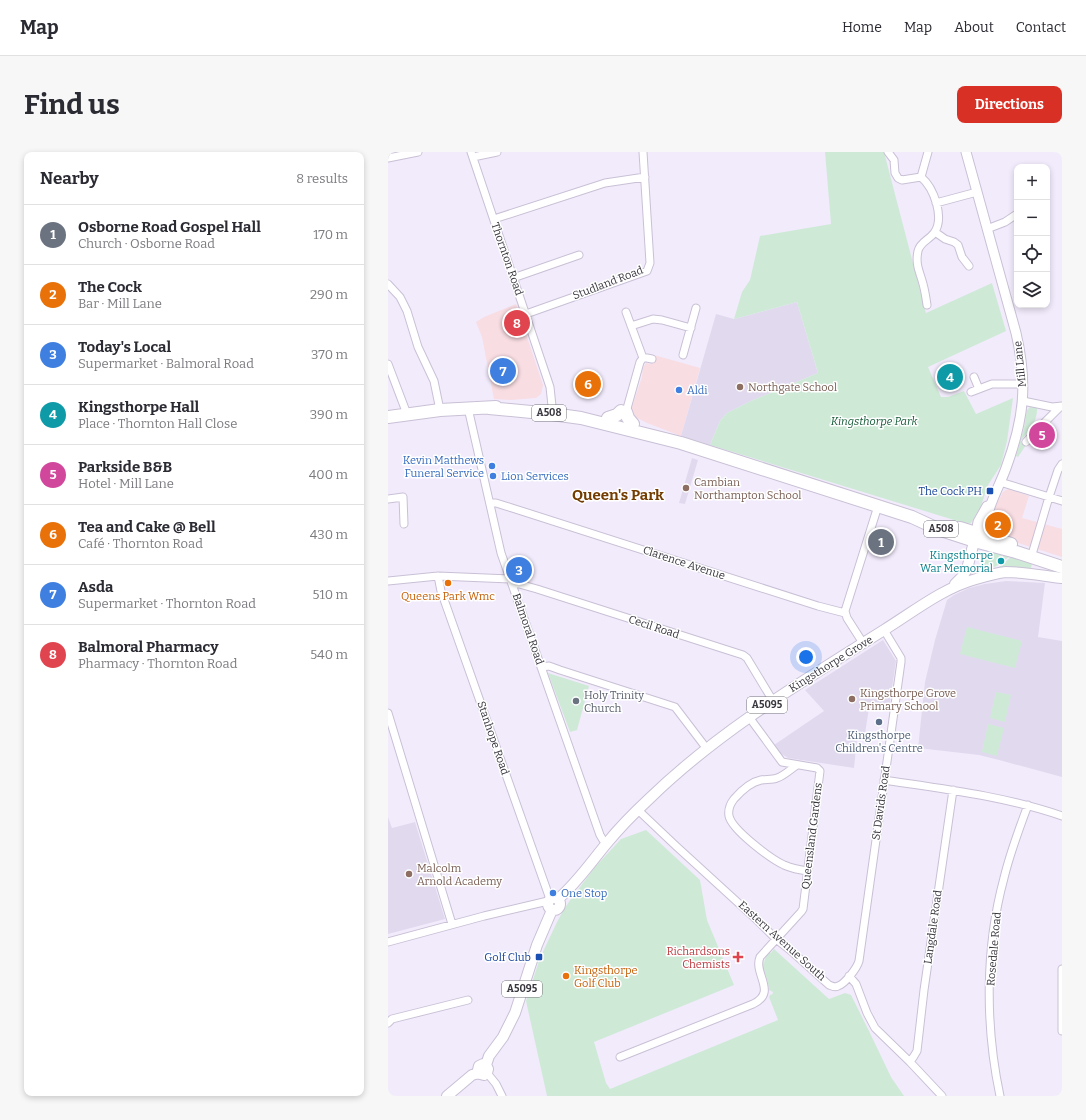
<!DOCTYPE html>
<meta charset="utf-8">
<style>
body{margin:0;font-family:Bitter,serif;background:#f7f7f7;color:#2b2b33}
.controls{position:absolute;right:12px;top:12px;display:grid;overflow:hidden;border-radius:8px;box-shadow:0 2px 6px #0003}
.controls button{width:36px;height:36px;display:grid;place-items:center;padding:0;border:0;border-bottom:1px solid #e1e1e2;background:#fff;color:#2b2b33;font:20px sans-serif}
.you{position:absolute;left:418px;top:505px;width:14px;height:14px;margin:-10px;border:3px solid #fff;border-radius:50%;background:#1a73e8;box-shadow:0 0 0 6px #1a73e833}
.badge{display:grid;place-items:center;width:26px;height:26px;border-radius:50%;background:#d93025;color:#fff;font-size:13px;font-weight:700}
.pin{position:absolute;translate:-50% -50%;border:2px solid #fff;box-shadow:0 1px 4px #0006}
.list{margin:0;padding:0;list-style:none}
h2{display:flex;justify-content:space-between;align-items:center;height:52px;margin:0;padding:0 16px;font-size:17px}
h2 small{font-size:13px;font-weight:400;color:#7c7c81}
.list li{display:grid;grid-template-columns:26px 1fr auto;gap:12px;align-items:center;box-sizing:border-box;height:60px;padding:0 16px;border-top:1px solid #e1e1e2}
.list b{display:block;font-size:15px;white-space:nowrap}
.list p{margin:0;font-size:13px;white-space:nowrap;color:#7c7c81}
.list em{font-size:13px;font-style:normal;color:#7c7c81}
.icon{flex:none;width:22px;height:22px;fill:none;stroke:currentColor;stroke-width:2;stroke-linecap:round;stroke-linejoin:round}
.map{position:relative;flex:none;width:674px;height:944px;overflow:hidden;border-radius:8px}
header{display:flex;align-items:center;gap:24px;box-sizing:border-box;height:56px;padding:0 20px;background:#fff;border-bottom:1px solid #e1e1e2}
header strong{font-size:19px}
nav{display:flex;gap:22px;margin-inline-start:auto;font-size:14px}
.intro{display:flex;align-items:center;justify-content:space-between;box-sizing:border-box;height:96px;padding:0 24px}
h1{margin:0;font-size:28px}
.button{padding:10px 18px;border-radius:8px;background:#d93025;color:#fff;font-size:14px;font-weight:700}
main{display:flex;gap:24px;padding:0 24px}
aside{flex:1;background:#fff;border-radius:8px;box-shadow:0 2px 6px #0003}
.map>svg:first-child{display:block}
</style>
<header>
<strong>Map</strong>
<nav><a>Home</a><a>Map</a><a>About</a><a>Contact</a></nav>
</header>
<div class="intro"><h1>Find us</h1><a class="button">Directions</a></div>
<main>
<aside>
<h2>Nearby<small>8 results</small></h2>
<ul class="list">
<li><span class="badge" style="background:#6b7280">1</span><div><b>Osborne Road Gospel Hall</b><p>Church · Osborne Road</p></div><em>170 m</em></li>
<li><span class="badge" style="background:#e8710a">2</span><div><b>The Cock</b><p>Bar · Mill Lane</p></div><em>290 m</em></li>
<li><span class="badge" style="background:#3f7fe0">3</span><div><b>Today's Local</b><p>Supermarket · Balmoral Road</p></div><em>370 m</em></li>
<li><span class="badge" style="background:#0f9aa8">4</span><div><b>Kingsthorpe Hall</b><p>Place · Thornton Hall Close</p></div><em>390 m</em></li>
<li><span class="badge" style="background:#d1479c">5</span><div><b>Parkside B&amp;B</b><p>Hotel · Mill Lane</p></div><em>400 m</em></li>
<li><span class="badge" style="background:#e8710a">6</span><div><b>Tea and Cake @ Bell</b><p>Café · Thornton Road</p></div><em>430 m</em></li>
<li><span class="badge" style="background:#3f7fe0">7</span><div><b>Asda</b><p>Supermarket · Thornton Road</p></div><em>510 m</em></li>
<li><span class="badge" style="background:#e0444e">8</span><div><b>Balmoral Pharmacy</b><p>Pharmacy · Thornton Road</p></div><em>540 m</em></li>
</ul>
</aside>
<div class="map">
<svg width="674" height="944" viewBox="0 0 674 944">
<rect width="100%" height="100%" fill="#f2ebfc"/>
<path fill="#f8dde3" d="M 128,152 L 155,233 L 154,238 L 153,242 L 148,246 L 123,248 L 106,247 L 94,185 L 88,170 L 96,165 Z
M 266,203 L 312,216 L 293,284 L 259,271 L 247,265 L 243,258 L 254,225 L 255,216 L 258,211 L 263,212 Z
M 621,337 L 641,344 L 634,366 L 674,377 L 674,405 L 605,383 L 600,380 L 600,374 L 604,360 L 615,340 L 618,338 Z"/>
<path fill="#e1daef" d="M 409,150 L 430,221 L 363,249 L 339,261 L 332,269 L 322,293 L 293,284 L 328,162 L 346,167 Z
M 304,306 L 310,308 L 297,352 L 291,351 Z
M 618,429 L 657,431 L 650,485 L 674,489 L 674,625 L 611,608 L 591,603 L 530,596 L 537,530 L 547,488 L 559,448 L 566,443 L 581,436 L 597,432 Z
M 495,488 L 508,509 L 501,556 L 481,556 L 476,588 L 469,587 L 466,616 L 400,606 L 392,601 L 386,593 L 436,559 L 417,538 Z
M 0,665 L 4,676 L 27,670 L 57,767 L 0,782 Z"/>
<path fill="#ceead7" d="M 437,0 L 496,0 L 538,161 L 604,131 L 618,179 L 540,215 L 553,245 L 560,245 L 576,239 L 588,262 L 625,246 L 619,289 L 613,313 L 600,333 L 593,354 L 583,371 L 579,372 L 322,293 L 332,269 L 339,261 L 363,249 L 430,221 L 409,150 L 346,167 L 354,140 L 362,128 L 372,84 L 443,72 Z
M 642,255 L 649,256 C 650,269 640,279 633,289 L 638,293 L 630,305 L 628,304 L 636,276 L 639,258 Z
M 604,400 L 614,403 L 613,408 L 615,403 L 621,405 C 615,409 600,424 593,413 L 596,404 L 598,404 L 598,403 L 596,402 Z
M 623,405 L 644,412 L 643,416 L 611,416 L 611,415 Z
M 579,475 L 634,489 L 627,516 L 572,502 Z
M 160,521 L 201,534 L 189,578 L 182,580 Z
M 608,540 L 623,543 L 617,570 L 602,566 Z
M 600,572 L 616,576 L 609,604 L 594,600 Z
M 258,678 L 312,728 L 319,768 L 346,833 L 206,890 L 218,931 L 222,937 L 390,868 L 381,845 L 383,842 L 384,843 L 385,840 L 381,838 C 380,822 370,815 381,800 L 383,801 L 386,797 L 441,847 L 457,841 L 463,843 L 481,879 L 503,925 L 516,944 L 159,944 L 138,849 L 152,806 L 169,770 L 176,757 L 183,747 L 207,715 L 233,687 Z"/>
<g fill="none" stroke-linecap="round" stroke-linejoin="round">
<defs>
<path id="street" d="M 83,0 L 162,235 L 164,254 L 164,262
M 500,0 L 506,8 L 507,21 L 510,26 L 514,28 L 533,25 C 546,36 557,66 546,81 C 541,88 532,90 530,99 C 527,113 532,120 535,132 C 537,139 538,146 539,153
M 85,5 L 109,0
M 0,6 L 30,0
M 533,25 L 540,0
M 548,51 L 589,40
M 106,67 L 217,31 L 257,25
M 599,77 L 617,70 L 629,62
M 547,80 L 557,87 L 566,90 L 570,93 L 574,105 L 581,114
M 125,126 L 191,103
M 0,132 L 12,145 L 19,159 L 30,195 L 46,229 L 52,258
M 238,160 L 255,206
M 138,162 L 259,119 L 262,111 L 255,0
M 243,174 L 265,167 L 274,168 L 303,176
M 295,203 L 308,156
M 0,212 L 19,262
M 586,225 L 591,237
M 583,240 L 604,232 L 635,232
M 635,249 L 664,255 L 674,254
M 80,256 L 113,401 L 212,683 L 215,688 L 218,691
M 236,263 L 238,260 L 252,210 L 255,206 L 259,206 L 264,207
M 638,290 L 652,275 L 672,255
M 612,330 L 674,349
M 0,347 L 15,345 L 16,372
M 102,351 L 108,351 L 124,356 L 430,454 L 457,461
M 645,399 L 661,345 L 670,318 L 674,312
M 50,424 L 53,439 L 162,747
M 0,429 L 50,424 L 122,427
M 124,432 L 131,432 L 149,437 L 355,503 L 359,506 L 385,549
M 475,491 L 459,466 L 457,459 L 490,354
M 153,515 L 161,514 L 172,518 L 287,555 L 319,597
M 0,561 L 64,772
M 409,613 C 403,617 396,624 389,626 C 384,628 378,627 373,628 C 363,630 353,639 346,647 C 342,652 340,658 341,664 C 344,678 383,707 396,713 C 403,716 411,718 420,719
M 496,628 C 556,637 616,644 674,664
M 250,658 L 288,694 L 369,768 L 388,787 L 402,798 L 441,833 C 444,834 447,836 450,834 C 457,832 469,816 471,809 L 513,510 L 513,506 L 496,478
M 0,790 L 96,764 L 160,749
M 674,817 L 674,879
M 461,824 L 468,832 L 479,861 L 487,876 L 522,910 L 554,944
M 0,871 L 4,867 L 80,848
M 232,905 L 365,852 C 390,840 365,822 372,805 L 413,760 L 415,757 L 432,619 L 429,616 L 394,610 L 361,565
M 522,910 L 526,904 L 529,899 L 536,838 L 565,638
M 99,921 L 108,932 L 114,944
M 612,944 C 597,873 597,796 616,726 C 622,701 631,677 640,653"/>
<path id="secondary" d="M 578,0 L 628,181 C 640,232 636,267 618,316 C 614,327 609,337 605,347 C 600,359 597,371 595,383
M 591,385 L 588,381 L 590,370 L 599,354"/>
<path id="primary" d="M 567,432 L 574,425 L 579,417 L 588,382
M160 752a6 6 0 1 1 12 0a6 6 0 1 1-12 0Z
M 170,747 C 189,731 203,710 219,691 C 232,675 247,660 262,646 C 331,579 415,529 496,478 C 525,460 555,436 588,427 C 598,424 608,421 618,420 C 637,420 656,424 674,426
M 98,913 L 95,912 L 91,914 L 90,918 L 92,922 L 96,923 L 99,921 L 100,917 L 98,913 L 101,904 L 115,885 L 127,861 L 149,793 L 164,758
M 59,944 L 84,923 L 91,921"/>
<path id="highway" d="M 101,256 L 164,262 L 193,266 L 293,291 L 524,365 L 550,377 L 590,390 L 628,400 L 674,415
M 238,260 L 240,266 L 245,272
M 0,265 L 52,258 L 108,255
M 220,266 L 229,263 L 233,259
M 572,376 L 623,392"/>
</defs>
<use href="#street" stroke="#c9c0d5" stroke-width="9"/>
<use href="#secondary" stroke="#c9c0d5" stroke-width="11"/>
<use href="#primary" stroke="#c9c0d5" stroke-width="12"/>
<use href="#highway" stroke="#c9c0d5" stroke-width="14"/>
<use href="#street" stroke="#fff" stroke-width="7"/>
<use href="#secondary" stroke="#fff" stroke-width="9"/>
<use href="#primary" stroke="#fff" stroke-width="10"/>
<use href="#highway" stroke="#fff" stroke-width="12"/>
</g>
<g fill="#8d6e63" stroke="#fff" stroke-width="1.5">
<circle cx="352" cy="235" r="4"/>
<circle cx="298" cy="336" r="4"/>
<circle cx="464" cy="547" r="4"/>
<circle cx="21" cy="722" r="4"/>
</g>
<g fill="#3f7fe0" stroke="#fff" stroke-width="1.5">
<circle cx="291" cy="238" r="4"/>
<circle cx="104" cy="314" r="4"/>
<circle cx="105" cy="324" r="4"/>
<circle cx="165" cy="741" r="4"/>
</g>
<g fill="#1a4fb4" stroke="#fff" stroke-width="1.5">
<rect x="598" y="335" width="8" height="8" rx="2"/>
<rect x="147" y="801" width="8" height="8" rx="2"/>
</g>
<circle fill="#0f9aa8" stroke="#fff" stroke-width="1.5" cx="613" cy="409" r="4"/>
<g fill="#e8710a" stroke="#fff" stroke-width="1.5">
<circle cx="60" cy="431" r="4"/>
<circle cx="178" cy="824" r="4"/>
</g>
<circle fill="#6b7280" stroke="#fff" stroke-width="1.5" cx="188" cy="549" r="4"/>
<circle fill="#5c6f8a" stroke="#fff" stroke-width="1.5" cx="491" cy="570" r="4"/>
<path fill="#e0444e" stroke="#fff" stroke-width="1.5" d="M348 799h4v4h4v4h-4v4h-4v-4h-4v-4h4z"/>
<g text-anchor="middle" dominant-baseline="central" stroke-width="3" stroke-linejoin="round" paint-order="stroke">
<g fill="#fff" stroke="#747278" stroke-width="1">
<rect x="144" y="253" width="34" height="16" rx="3"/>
<rect x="536" y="369" width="34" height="16" rx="3"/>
<rect x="359" y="545" width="40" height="16" rx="3"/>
<rect x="114" y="829" width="40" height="16" rx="3"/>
</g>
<g font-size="10" font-weight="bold" fill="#39363e">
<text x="161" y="261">A508</text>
<text x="553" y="377">A508</text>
<text x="379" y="553">A5095</text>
<text x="134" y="837">A5095</text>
</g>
<g font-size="11" fill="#39363e" stroke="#fff">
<text transform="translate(119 107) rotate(71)">Thornton Road</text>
<text transform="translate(220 131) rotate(-21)">Studland Road</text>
<text transform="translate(632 212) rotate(-96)">Mill Lane</text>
<text transform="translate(296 411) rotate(18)">Clarence Avenue</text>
<text transform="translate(266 475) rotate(18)">Cecil Road</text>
<text transform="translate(140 477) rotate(71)">Balmoral Road</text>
<text transform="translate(443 512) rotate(-32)">Kingsthorpe Grove</text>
<text transform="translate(105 586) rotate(71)">Stanhope Road</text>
<text transform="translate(493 651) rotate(-82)">St Davids Road</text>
<text transform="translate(424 684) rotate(-83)">Queensland Gardens</text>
<text transform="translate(545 775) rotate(-82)">Langdale Road</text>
<text transform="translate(394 789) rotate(42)">Eastern Avenue South</text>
<text transform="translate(606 797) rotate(-85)">Rosedale Road</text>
</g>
<g font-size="11" fill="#785e54" stroke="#fff" text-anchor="start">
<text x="360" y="235">Northgate School</text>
<text x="306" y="330">Cambian<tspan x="306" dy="13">Northampton School</tspan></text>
<text x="472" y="541">Kingsthorpe Grove<tspan x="472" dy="13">Primary School</tspan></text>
<text x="29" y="716">Malcolm<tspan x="29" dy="13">Arnold Academy</tspan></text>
</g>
<g font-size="11" fill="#366cbe" stroke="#fff" text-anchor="start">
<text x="299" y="238">Aldi</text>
<text x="96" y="308" text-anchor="end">Kevin Matthews<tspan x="96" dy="13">Funeral Service</tspan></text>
<text x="113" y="324">Lion Services</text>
<text x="173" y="741">One Stop</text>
</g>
<g font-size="11" font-style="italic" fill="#145836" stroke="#fff">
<text x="486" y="269">Kingsthorpe Park</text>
</g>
<g font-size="11" fill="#164399" stroke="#fff" text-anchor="end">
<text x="594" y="339">The Cock PH</text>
<text x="143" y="805">Golf Club</text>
</g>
<g font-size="11" fill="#0d838f" stroke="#fff" text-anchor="end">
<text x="605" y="403">Kingsthorpe<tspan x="605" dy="13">War Memorial</tspan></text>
</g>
<g font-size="11" fill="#c56008" stroke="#fff">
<text x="60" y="444">Queens Park Wmc</text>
<text x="186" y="818" text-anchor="start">Kingsthorpe<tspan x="186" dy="13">Golf Club</tspan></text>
</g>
<g font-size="11" fill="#5b616d" stroke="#fff" text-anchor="start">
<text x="196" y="543">Holy Trinity<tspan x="196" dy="13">Church</tspan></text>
</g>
<g font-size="11" fill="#4e5e75" stroke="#fff">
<text x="491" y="583">Kingsthorpe<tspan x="491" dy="13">Children's Centre</tspan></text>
</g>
<g font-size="11" fill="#be3a42" stroke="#fff" text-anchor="end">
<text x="342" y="799">Richardsons<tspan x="342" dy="13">Chemists</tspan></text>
</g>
<g font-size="15" font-weight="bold" fill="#733c00" stroke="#fff">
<text x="230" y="343">Queen's Park</text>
</g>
</g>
</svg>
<div class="controls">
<button>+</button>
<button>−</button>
<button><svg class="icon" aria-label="locate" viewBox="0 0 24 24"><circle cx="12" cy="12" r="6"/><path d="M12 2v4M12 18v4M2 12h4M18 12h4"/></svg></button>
<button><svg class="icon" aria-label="layers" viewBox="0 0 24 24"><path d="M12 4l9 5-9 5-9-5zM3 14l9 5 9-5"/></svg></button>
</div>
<div class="you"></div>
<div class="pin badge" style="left:493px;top:390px;background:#6b7280">1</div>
<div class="pin badge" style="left:610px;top:373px;background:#e8710a">2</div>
<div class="pin badge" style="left:131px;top:418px;background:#3f7fe0">3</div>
<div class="pin badge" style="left:562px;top:225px;background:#0f9aa8">4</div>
<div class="pin badge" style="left:654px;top:283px;background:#d1479c">5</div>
<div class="pin badge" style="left:200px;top:232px;background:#e8710a">6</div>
<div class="pin badge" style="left:115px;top:219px;background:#3f7fe0">7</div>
<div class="pin badge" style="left:129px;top:171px;background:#e0444e">8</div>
</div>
</main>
